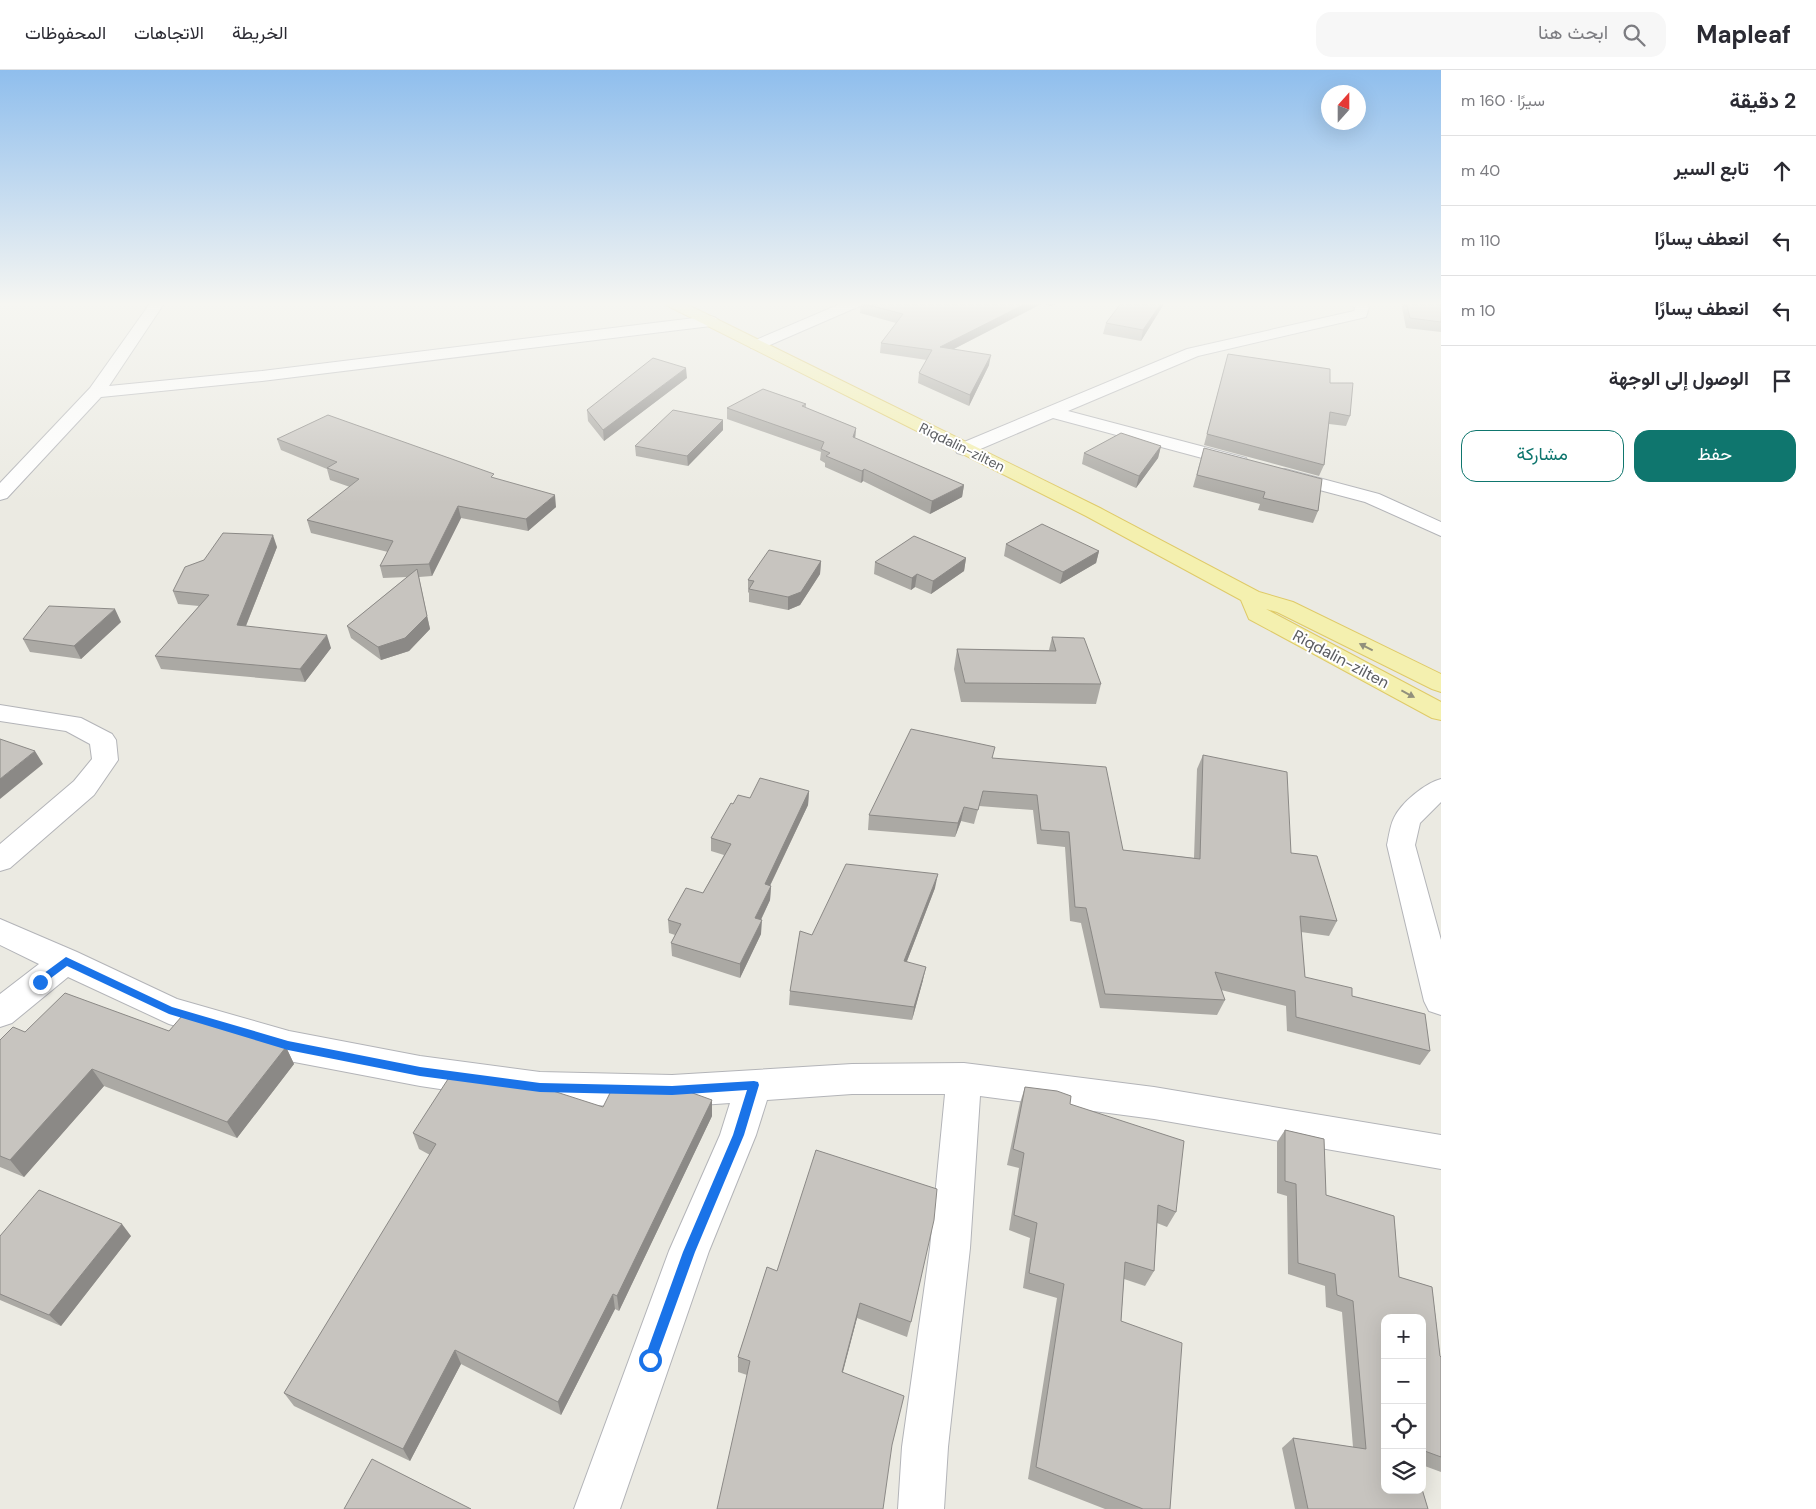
<!DOCTYPE html>
<html lang="ar">
<meta charset="utf-8">
<style>
body{margin:0;font-family:"DM Sans",Vazirmatn,sans-serif;background:#f7f7f7;color:#2b2b33;direction:rtl}
.controls{position:absolute;right:15px;bottom:15px;display:grid;overflow:hidden;border-radius:10px;box-shadow:0 5px 20px #0002}
.controls button{width:45px;height:45px;display:grid;place-items:center;padding:0;border:0;border-bottom:1px solid #e1e1e2;background:#fff;color:#2b2b33;font:25px sans-serif}
.compass{position:absolute;left:1321px;top:15px;width:45px;height:45px;border-radius:50%;background:#fff;box-shadow:0 5px 20px #0002;rotate:21deg}
.stop{position:absolute;width:15px;height:15px;margin:-11px;border:4px solid #1a73e8;border-radius:50%;background:#fff}
.stop.end{background:#1a73e8;border-color:#fff;box-shadow:0 1px 5px #0008}
.list{margin:0;padding:0;list-style:none}
h2{display:flex;justify-content:space-between;align-items:center;height:65px;margin:0;padding:0 20px;font-size:21px}
h2 small{font-size:16px;font-weight:400;color:#7c7c81}
.list li{display:grid;grid-template-columns:32px 1fr auto;gap:15px;align-items:center;box-sizing:border-box;height:70px;padding:0 20px;border-top:1px solid #e1e1e2}
.list b{display:block;font-size:19px;white-space:nowrap}
.list em{font-size:16px;font-style:normal;color:#7c7c81}
.actions{display:flex;gap:10px;padding:15px 20px}
.actions a{flex:1;padding:11px 0;border:1px solid #0f766e;border-radius:15px;text-align:center;font-size:18px;color:#0f766e}
.actions .main{background:#0f766e;color:#fff}
.icon{flex:none;width:28px;height:28px;fill:none;stroke:currentColor;stroke-width:2;stroke-linecap:round;stroke-linejoin:round}
.map{position:relative;flex:none;width:1441px;height:1439px;overflow:hidden;direction:ltr}
header{display:flex;align-items:center;gap:30px;box-sizing:border-box;height:70px;padding:0 25px;background:#fff;border-bottom:1px solid #e1e1e2}
header strong{font-size:24px}
nav{display:flex;gap:28px;margin-inline-start:auto;font-size:18px}
.search{width:350px;height:45px;background:#f7f7f7;display:flex;align-items:center;gap:12px;box-sizing:border-box;padding:0 18px;border-radius:15px;color:#7c7c81;font-size:19px}
main{display:flex}
aside{flex:1;background:#fff}
.map>svg:first-child{display:block}
</style>
<header>
<strong>Mapleaf</strong>
<div class="search"><svg class="icon" aria-label="search" viewBox="0 0 24 24"><circle cx="10" cy="10" r="6"/><path d="M15 15l6 6"/></svg>ابحث هنا</div>
<nav><a>الخريطة</a><a>الاتجاهات</a><a>المحفوظات</a></nav>
</header>
<main>
<aside>
<h2>2 دقيقة<small>سيرًا · 160 m</small></h2>
<ul class="list">
<li><svg class="icon" aria-label="ahead" viewBox="0 0 24 24"><path d="M12 20V5M6 11l6-6 6 6"/></svg><div><b>تابع السير</b></div><em>40 m</em></li>
<li><svg class="icon" aria-label="left" viewBox="0 0 24 24"><path d="M17 20v-9H6M10 6l-5 5 5 5"/></svg><div><b>انعطف يسارًا</b></div><em>110 m</em></li>
<li><svg class="icon" aria-label="left" viewBox="0 0 24 24"><path d="M17 20v-9H6M10 6l-5 5 5 5"/></svg><div><b>انعطف يسارًا</b></div><em>10 m</em></li>
<li><svg class="icon" aria-label="arrive" viewBox="0 0 24 24"><path d="M6 21V4h12l-3 4 3 4H6"/></svg><div><b>الوصول إلى الوجهة</b></div></li>
</ul>
<div class="actions"><a class="main">حفظ</a><a>مشاركة</a></div>
</aside>
<div class="map">
<svg width="1441" height="1439" viewBox="0 0 1441 1439">
<rect width="100%" height="100%" fill="#ebeae2"/>
<g fill="none" stroke-linecap="round" stroke-linejoin="round">
<defs>
<path id="minor" d="M 151,232 L 165,232 L 109,316 L 262,301 L 711,246 L 716,248 L 719,251 L 716,254 L 711,256 L 262,311 L 101,327 L 7,428 L 0,430 L 0,413 L 90,318 Z
M 845,232 L 864,232 L 862,235 L 763,278 L 751,278 L 749,275 L 751,272 Z
M 1350,232 L 1365,232 L 1369,237 L 1366,247 L 1198,286 L 1068,341 L 1246,388 L 1248,392 L 1246,396 L 1239,398 L 1232,396 L 1053,348 L 971,383 L 964,385 L 957,383 L 955,379 L 957,375 L 1187,279 L 1354,241 L 1355,238 Z
M 1285,399 L 1379,424 L 1441,452 L 1441,466 L 1365,432 L 1278,409 L 1275,405 L 1278,401 Z
M 0,635 L 81,648 L 112,664 L 116,670 L 118,690 L 94,725 L 10,798 L 0,801 L 0,774 L 74,711 L 92,689 L 90,674 L 66,661 L 0,651 Z
M 1441,709 L 1441,732 L 1420,753 L 1415,775 L 1441,870 L 1441,945 L 1429,941 L 1424,931 L 1387,775 C 1389,766 1390,756 1394,748 C 1401,733 1425,713 1441,709 Z
M 0,849 L 77,882 L 177,929 L 289,961 L 420,986 L 540,1002 L 672,1005 L 852,994 L 964,993 L 1154,1017 L 1441,1065 L 1441,1099 L 1154,1049 L 980,1026 L 970,1178 L 948,1377 L 944,1439 L 898,1439 L 902,1377 L 930,1178 L 945,1024 L 852,1024 L 767,1030 L 756,1065 L 709,1181 L 620,1439 L 574,1439 L 669,1181 L 720,1065 L 730,1033 L 672,1037 L 540,1034 L 420,1016 L 289,991 L 169,954 L 68,907 L 12,953 L 0,957 L 0,924 L 39,894 L 0,875 Z"/>
<path id="major" d="M 664,232 L 682,232 L 1100,438 L 1259,522 L 1293,532 L 1441,604 L 1441,622 L 1432,619 L 1277,542 L 1266,539 L 1441,632 L 1441,650 L 1432,648 L 1249,549 L 1241,530 L 1086,446 L 666,235 Z"/>
</defs>
<use href="#minor" stroke="#b3b4b8" stroke-width="2"/>
<use href="#major" stroke="#dfca68" stroke-width="2"/>
<use href="#minor" fill="#fff" fill-rule="evenodd"/>
<use href="#major" fill="#f4f0af" fill-rule="evenodd"/>
</g>
<path fill="#aba9a4" d="M 864,232 L 1064,232 L 1050,236 L 1043,233 L 954,279 L 989,295 L 969,336 L 918,313 L 919,303 L 927,290 L 880,283 L 881,273 L 896,253 L 860,243 L 861,233 Z
M 1165,232 L 1141,271 L 1103,264 L 1106,253 Z
M 1401,232 L 1441,232 L 1441,262 L 1406,258 Z
M 1228,284 L 1330,313 L 1350,346 L 1346,356 L 1329,354 L 1324,395 L 1319,406 L 1204,375 Z
M 687,308 L 604,371 L 588,351 L 587,340 Z
M 806,334 L 806,338 L 856,358 L 855,368 L 964,415 L 962,427 L 930,444 L 863,411 L 861,413 L 825,397 L 825,393 L 820,390 L 821,382 L 727,349 L 727,338 Z
M 723,350 L 723,360 L 688,396 L 636,386 L 635,376 Z
M 277,369 L 495,408 L 556,437 L 528,461 L 461,448 L 432,506 L 419,507 L 430,559 L 409,581 L 381,590 L 351,568 L 347,556 L 407,507 L 383,508 L 380,496 L 388,482 L 311,463 L 307,450 L 350,417 L 330,410 L 327,399 L 281,380 Z
M 1161,376 L 1158,388 L 1136,418 L 1082,394 L 1084,383 Z
M 1204,378 L 1318,441 L 1313,453 L 1258,440 L 1260,434 L 1193,417 Z
M 1006,474 L 1099,481 L 1096,493 L 1060,514 L 1004,486 Z
M 277,477 L 246,556 L 331,578 L 305,612 L 161,599 L 155,586 L 199,536 L 178,534 L 173,521 Z
M 966,488 L 964,501 L 931,524 L 915,517 L 911,520 L 874,504 L 875,492 Z
M 821,491 L 820,504 L 800,535 L 788,540 L 749,532 L 749,523 L 748,522 L 748,510 Z
M 121,552 L 81,589 L 30,582 L 23,569 Z
M 1052,567 L 1101,614 L 1096,634 L 961,632 L 954,599 L 957,579 L 1049,580 Z
M 1203,685 L 1291,783 L 1337,851 L 1329,866 L 1301,862 L 1305,907 L 1352,926 L 1430,981 L 1420,995 L 1287,961 L 1286,936 L 1221,920 L 1225,930 L 1217,945 L 1100,938 L 1081,853 L 1070,851 L 1065,777 L 1037,774 L 1033,740 L 979,736 L 974,754 L 961,751 L 955,767 L 868,760 L 869,745 L 992,688 L 1123,780 L 1194,788 L 1197,699 Z
M 809,721 L 808,735 L 770,816 L 771,816 L 770,830 L 761,850 L 761,864 L 740,908 L 672,886 L 671,873 L 675,865 L 669,863 L 668,850 L 703,823 L 724,785 L 711,781 L 711,768 L 733,734 L 750,728 Z
M 935,818 L 907,891 L 923,910 L 912,950 L 789,935 L 790,921 L 812,865 Z
M 169,961 L 286,977 L 294,994 L 237,1068 L 104,1016 L 24,1107 L 0,1097 L 0,970 L 25,962 Z
M 1025,1017 L 1070,1034 L 1176,1142 L 1167,1157 L 1157,1153 L 1154,1201 L 1145,1216 L 1124,1209 L 1121,1251 L 1170,1439 L 1105,1439 L 1028,1409 L 1057,1228 L 1023,1218 L 1030,1168 L 1009,1160 L 1019,1098 L 1007,1095 L 1020,1033 Z
M 712,1030 L 712,1046 L 619,1241 L 615,1239 L 561,1345 L 461,1294 L 410,1391 L 294,1336 L 284,1323 L 430,1085 L 419,1079 L 413,1063 L 603,1037 Z
M 1285,1060 L 1324,1069 L 1326,1125 L 1394,1146 L 1399,1207 L 1432,1217 L 1440,1286 L 1441,1287 L 1441,1402 L 1422,1395 L 1422,1248 L 1385,1248 L 1385,1420 L 1422,1420 L 1422,1419 L 1428,1439 L 1295,1439 L 1282,1378 L 1293,1368 L 1353,1377 L 1342,1242 L 1326,1237 L 1325,1216 L 1288,1204 L 1287,1126 L 1277,1123 L 1277,1072 Z
M 0,1166 L 131,1166 L 61,1256 L 0,1230 Z
M 767,1197 L 911,1252 L 907,1267 L 857,1248 L 843,1302 L 747,1305 L 738,1302 L 738,1287 Z"/>
<path fill="#8b8986" d="M 1029,232 L 1044,232 L 1043,233 L 938,287 L 940,277 Z
M 1051,232 L 1064,232 L 1050,236 Z
M 1162,232 L 1165,232 L 1141,271 L 1143,260 Z
M 991,285 L 989,295 L 969,336 L 970,325 Z
M 686,298 L 687,308 L 604,371 L 603,360 Z
M 723,350 L 723,360 L 688,396 L 687,386 Z
M 856,358 L 855,369 L 853,367 Z
M 1161,376 L 1158,388 L 1136,418 L 1139,406 Z
M 864,399 L 863,411 L 861,413 L 862,401 Z
M 964,415 L 962,427 L 930,444 L 932,431 Z
M 555,425 L 556,437 L 528,461 L 526,449 Z
M 458,436 L 461,448 L 432,506 L 429,494 Z
M 273,465 L 277,477 L 241,568 L 237,555 Z
M 1099,481 L 1096,493 L 1060,514 L 1063,502 Z
M 966,488 L 964,501 L 931,524 L 933,511 Z
M 821,491 L 820,504 L 800,535 L 788,540 L 788,527 Z
M 917,504 L 915,517 L 911,520 L 912,508 Z
M 115,539 L 121,552 L 81,589 L 74,576 Z
M 427,546 L 430,559 L 409,581 L 381,590 L 378,577 Z
M 327,565 L 331,578 L 305,612 L 300,599 Z
M 35,681 L 43,694 L 0,729 L 0,709 Z
M 809,721 L 808,735 L 764,828 L 765,814 Z
M 964,737 L 961,751 L 955,767 L 958,753 Z
M 938,804 L 935,818 L 902,904 L 904,891 Z
M 771,816 L 770,830 L 755,862 L 755,848 Z
M 762,850 L 761,864 L 740,908 L 740,894 Z
M 926,897 L 923,910 L 912,950 L 914,937 Z
M 286,977 L 294,994 L 237,1068 L 227,1052 Z
M 92,999 L 104,1016 L 24,1107 L 10,1090 Z
M 712,1030 L 712,1046 L 619,1241 L 617,1226 Z
M 122,1154 L 131,1166 L 61,1256 L 49,1245 Z
M 613,1224 L 615,1239 L 561,1345 L 558,1332 Z
M 860,1233 L 857,1248 L 839,1316 L 842,1302 Z
M 455,1280 L 461,1294 L 410,1391 L 403,1379 Z"/>
<path fill="#c7c4bf" stroke="#8b8986" d="M 864,232 L 1029,232 L 940,277 L 991,285 L 970,325 L 919,303 L 932,280 L 881,273 L 903,244 L 861,233 Z
M 1122,232 L 1162,232 L 1143,260 L 1106,253 Z
M 1406,232 L 1441,232 L 1441,252 L 1410,248 Z
M 1228,284 L 1330,299 L 1330,313 L 1353,313 L 1350,346 L 1330,342 L 1324,395 L 1207,364 Z
M 653,288 L 686,298 L 603,360 L 587,340 Z
M 763,319 L 806,334 L 802,336 L 856,358 L 853,367 L 964,415 L 932,431 L 864,399 L 862,401 L 826,386 L 830,383 L 821,379 L 824,372 L 727,338 Z
M 673,340 L 723,350 L 687,386 L 635,376 Z
M 328,345 L 494,404 L 491,407 L 555,425 L 526,449 L 458,436 L 429,494 L 380,496 L 393,471 L 307,450 L 359,409 L 327,398 L 337,392 L 277,369 Z
M 1121,363 L 1161,376 L 1139,406 L 1084,383 Z
M 1204,378 L 1322,409 L 1318,441 L 1263,428 L 1265,422 L 1197,405 Z
M 1042,454 L 1099,481 L 1063,502 L 1006,474 Z
M 223,463 L 273,465 L 237,555 L 327,565 L 300,599 L 155,586 L 209,525 L 173,521 L 185,497 L 204,490 Z
M 914,466 L 966,488 L 933,511 L 917,504 L 912,508 L 875,492 Z
M 769,480 L 821,491 L 801,522 L 788,527 L 749,519 L 754,511 L 748,510 Z
M 417,499 L 427,546 L 405,568 L 378,577 L 347,556 Z
M 49,536 L 115,539 L 74,576 L 23,569 Z
M 1052,567 L 1084,568 L 1101,614 L 965,613 L 957,579 L 1056,581 Z
M 911,659 L 995,677 L 992,688 L 1106,697 L 1123,780 L 1200,789 L 1203,685 L 1287,702 L 1291,783 L 1317,786 L 1337,851 L 1300,846 L 1305,907 L 1352,918 L 1352,926 L 1425,944 L 1430,981 L 1296,947 L 1295,921 L 1215,902 L 1225,930 L 1105,924 L 1086,838 L 1075,837 L 1069,762 L 1041,760 L 1037,725 L 983,721 L 978,740 L 964,737 L 958,753 L 869,745 Z
M 0,669 L 35,681 L 0,709 Z
M 760,708 L 809,721 L 765,814 L 771,816 L 755,848 L 762,850 L 740,894 L 671,873 L 681,854 L 668,850 L 686,818 L 703,823 L 731,774 L 711,768 L 731,733 L 733,734 L 738,725 L 750,728 Z
M 846,794 L 938,804 L 904,891 L 926,897 L 914,937 L 790,921 L 800,861 L 812,865 Z
M 65,923 L 169,961 L 182,946 L 286,977 L 227,1052 L 92,999 L 10,1090 L 0,1086 L 0,970 L 13,957 L 25,962 Z
M 450,1006 L 547,1019 L 603,1037 L 611,1021 L 687,1021 L 712,1030 L 617,1226 L 613,1224 L 558,1332 L 455,1280 L 403,1379 L 284,1323 L 436,1074 L 413,1063 Z
M 1025,1017 L 1057,1021 L 1071,1026 L 1070,1034 L 1184,1071 L 1176,1142 L 1158,1135 L 1154,1201 L 1125,1192 L 1121,1251 L 1182,1273 L 1170,1439 L 1143,1439 L 1036,1397 L 1064,1214 L 1029,1203 L 1037,1153 L 1014,1145 L 1024,1083 L 1013,1079 Z
M 1285,1060 L 1324,1069 L 1326,1125 L 1394,1146 L 1399,1207 L 1432,1217 L 1440,1286 L 1441,1287 L 1441,1387 L 1422,1380 L 1422,1248 L 1385,1248 L 1385,1420 L 1422,1420 L 1422,1419 L 1428,1439 L 1308,1439 L 1293,1368 L 1366,1379 L 1353,1231 L 1337,1225 L 1335,1204 L 1298,1193 L 1296,1114 L 1285,1111 Z
M 816,1080 L 937,1119 L 934,1150 L 911,1252 L 860,1233 L 842,1302 L 904,1326 L 892,1375 L 883,1439 L 717,1439 L 750,1291 L 738,1287 L 767,1197 L 777,1201 Z
M 39,1120 L 122,1154 L 49,1245 L 0,1224 L 0,1166 Z
M 372,1389 L 471,1439 L 344,1439 Z"/>
<defs><path id="oneway-solid" d="M-6-.8H1V-3.2L6.5 0L1 3.2V.8H-6Z" transform="scale(1.25)"/></defs>
<g fill="#91907c">
<use href="#oneway-solid" transform="translate(1366 577) rotate(-153)"/>
<use href="#oneway-solid" transform="translate(1408 624) rotate(28)"/>
</g>
<linearGradient id="sky" x2="0" y2="1"><stop stop-color="#8fbeed"/><stop offset="0.54" stop-color="#f6f6f2"/><stop offset="1" stop-color="#f6f6f2" stop-opacity="0"/></linearGradient>
<rect width="1441" height="433" fill="url(#sky)"/>
<path fill="#1a73e8" d="M 66,887 L 172,937 L 288,971 L 420,997 L 540,1013 L 672,1016 L 754,1011 L 758,1012 L 759,1015 L 744,1065 L 695,1182 L 654,1295 L 650,1297 L 646,1295 L 644,1290 L 683,1182 L 733,1065 L 747,1020 L 672,1025 L 540,1022 L 420,1006 L 288,980 L 169,944 L 67,896 L 43,914 L 36,914 L 36,909 Z"/>
<g text-anchor="middle" dominant-baseline="central" stroke-width="4" stroke-linejoin="round" paint-order="stroke">
<g font-size="14" fill="#5b5d61" stroke="#fff">
<text transform="translate(962 377) rotate(26)">Riqdalin-zilten</text>
</g>
<g font-size="16" fill="#5b5d61" stroke="#fff">
<text transform="translate(1341 589) rotate(28)">Riqdalin-zilten</text>
</g>
</g>
</svg>
<div class="controls">
<button>+</button>
<button>−</button>
<button><svg class="icon" aria-label="locate" viewBox="0 0 24 24"><circle cx="12" cy="12" r="6"/><path d="M12 2v4M12 18v4M2 12h4M18 12h4"/></svg></button>
<button><svg class="icon" aria-label="layers" viewBox="0 0 24 24"><path d="M12 4l9 5-9 5-9-5zM3 14l9 5 9-5"/></svg></button>
</div>
<svg class="compass" viewBox="-18 -18 36 36"><path d="M0-13l5 13h-10z" fill="#e53935"/><path d="M0 13l5-13h-10z" fill="#7c7c81"/></svg>
<div class="stop" style="left:650px;top:1290px"></div>
<div class="stop end" style="left:40px;top:912px"></div>
</div>
</main>
